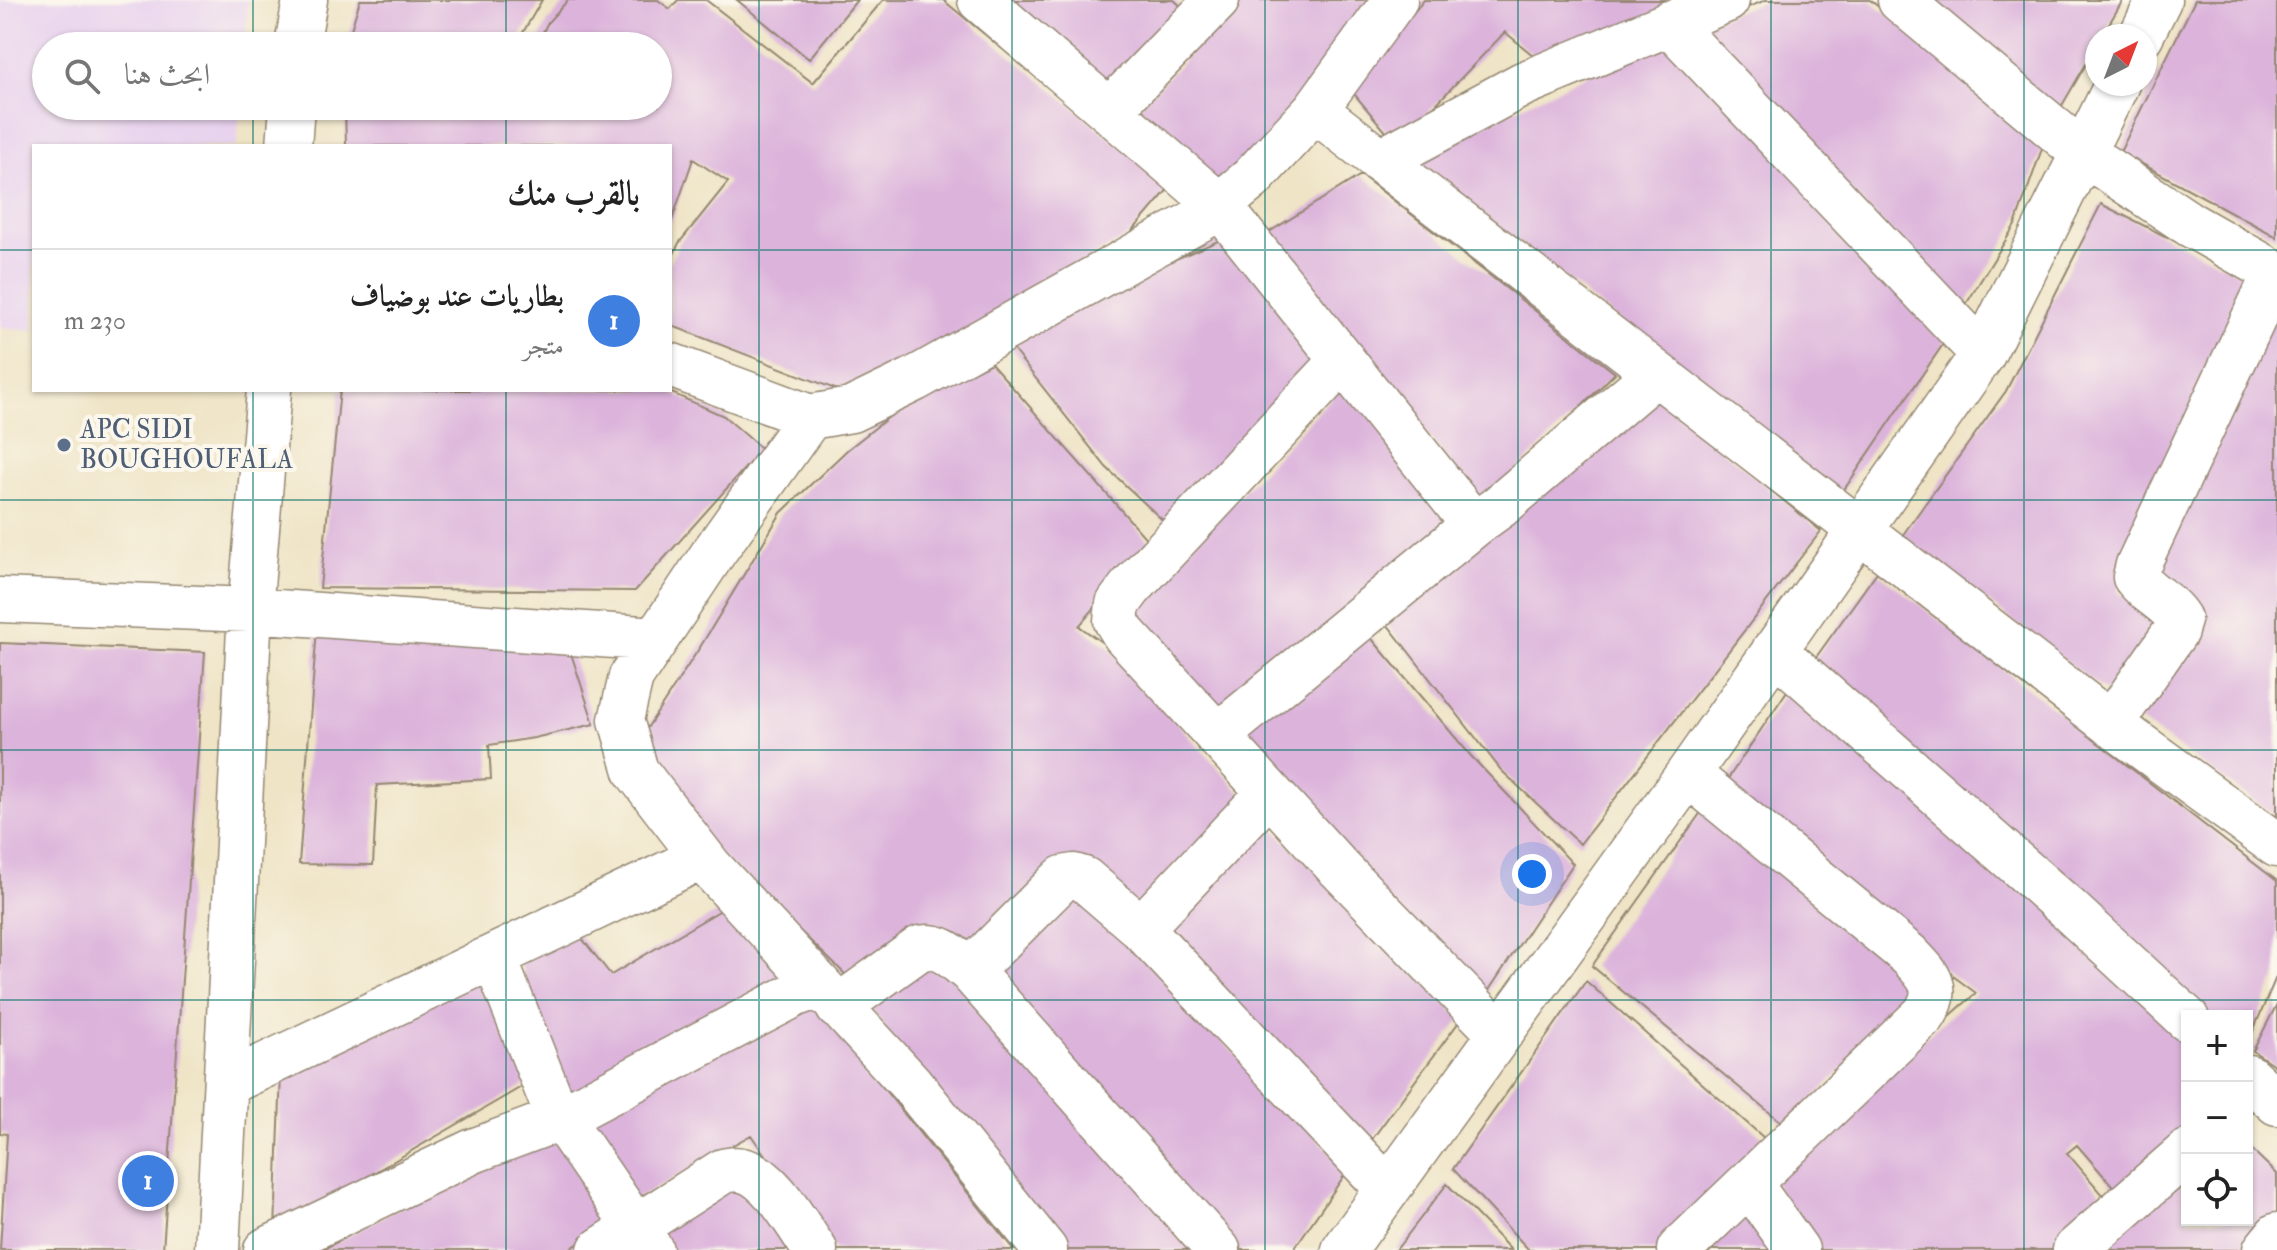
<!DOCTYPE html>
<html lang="ar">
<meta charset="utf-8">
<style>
body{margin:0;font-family:"IM FELL Double Pica",Amiri,serif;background:#f6f6f6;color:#222;direction:rtl}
.controls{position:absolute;right:24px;bottom:24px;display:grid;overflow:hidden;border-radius:0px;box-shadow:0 2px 6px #0004}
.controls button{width:72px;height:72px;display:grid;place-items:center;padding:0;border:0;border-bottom:2px solid #e0e0e0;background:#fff;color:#222;font:40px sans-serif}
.compass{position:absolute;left:2085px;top:24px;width:72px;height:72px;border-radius:50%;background:#fff;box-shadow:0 2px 6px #0004;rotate:42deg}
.you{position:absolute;left:1532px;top:874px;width:28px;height:28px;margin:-20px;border:6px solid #fff;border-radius:50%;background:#1a73e8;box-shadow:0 0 0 12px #1a73e833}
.badge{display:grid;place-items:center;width:52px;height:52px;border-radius:50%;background:#1f6fb2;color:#fff;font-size:26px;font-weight:700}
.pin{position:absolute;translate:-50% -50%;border:4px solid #fff;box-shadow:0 2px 8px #0006}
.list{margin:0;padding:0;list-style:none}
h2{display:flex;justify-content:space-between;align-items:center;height:104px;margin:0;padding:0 32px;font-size:34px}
h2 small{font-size:26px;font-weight:400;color:#767676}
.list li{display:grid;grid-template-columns:52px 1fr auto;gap:24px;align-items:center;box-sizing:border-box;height:144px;padding:0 32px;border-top:2px solid #e0e0e0}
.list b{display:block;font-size:30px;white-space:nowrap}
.list p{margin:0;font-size:26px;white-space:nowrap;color:#767676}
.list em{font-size:26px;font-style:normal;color:#767676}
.icon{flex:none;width:44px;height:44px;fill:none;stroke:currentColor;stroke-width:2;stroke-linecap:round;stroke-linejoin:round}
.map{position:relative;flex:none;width:2277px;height:1250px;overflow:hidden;direction:ltr}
.search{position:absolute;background:#fff;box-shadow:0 2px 6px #0004;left:32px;top:32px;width:640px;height:88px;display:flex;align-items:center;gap:20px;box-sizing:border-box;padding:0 28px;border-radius:44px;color:#767676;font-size:30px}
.panel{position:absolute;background:#fff;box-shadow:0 2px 6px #0004;left:32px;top:144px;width:640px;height:248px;border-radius:0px;direction:rtl}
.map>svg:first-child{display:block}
</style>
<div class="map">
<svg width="2277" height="1250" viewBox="0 0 2277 1250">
<rect width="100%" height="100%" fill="#fbf7ec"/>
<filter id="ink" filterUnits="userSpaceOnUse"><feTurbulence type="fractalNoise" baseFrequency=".0125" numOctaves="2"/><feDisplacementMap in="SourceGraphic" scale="16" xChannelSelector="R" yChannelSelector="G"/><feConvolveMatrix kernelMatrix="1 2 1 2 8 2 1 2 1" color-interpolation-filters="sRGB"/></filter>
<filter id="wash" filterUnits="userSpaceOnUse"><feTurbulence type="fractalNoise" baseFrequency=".006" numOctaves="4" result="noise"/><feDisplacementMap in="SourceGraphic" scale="32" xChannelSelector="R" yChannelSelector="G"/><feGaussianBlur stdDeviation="1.8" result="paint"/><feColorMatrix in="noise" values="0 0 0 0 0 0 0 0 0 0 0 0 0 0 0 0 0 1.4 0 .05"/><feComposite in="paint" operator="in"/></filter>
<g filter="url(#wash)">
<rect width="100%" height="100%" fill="#efe4c6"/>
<path fill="#e8d2ee" d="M 0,0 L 248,0 L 245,46 L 46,46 L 46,106 L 240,106 L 237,146 L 34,146 L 34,330 L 0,328 Z"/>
<g id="blocks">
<path fill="#dcb3db" d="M 360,0 L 542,0 L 515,46 L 346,46 Z
M 568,0 L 658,0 L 670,9 L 678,0 L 706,0 L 813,83 L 883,0 L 943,0 L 1170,187 L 1129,235 L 858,398 L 670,325 L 670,262 L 679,243 L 728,182 L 693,159 L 670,226 L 670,146 L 346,146 L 345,106 L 503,108 L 504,106 L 658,106 L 658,46 L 536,46 L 548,22 Z
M 737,0 L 857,0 L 809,59 Z
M 996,0 L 1174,0 L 1192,16 L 1105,96 Z
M 1241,0 L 1383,0 L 1220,192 L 1133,114 Z
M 1424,0 L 1703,0 L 1546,66 L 1505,32 L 1397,145 L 1349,88 Z
M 1766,0 L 1870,0 L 2045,140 L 2015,225 L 1965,306 L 1690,30 Z
M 1913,0 L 2123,0 L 2102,36 L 2097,36 L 2097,45 L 2053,121 Z
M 2195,0 L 2277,0 L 2277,237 L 2120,152 Z
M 1666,37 L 1952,331 L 1841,494 L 1412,159 Z
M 1361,175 L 1615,373 L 1483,504 L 1266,234 Z
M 2101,204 L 2254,281 L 2117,591 L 2168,628 L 2117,700 L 1902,536 L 2006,391 Z
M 1225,238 L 1325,360 L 1170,527 L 1106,467 L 1011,347 L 1101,291 Z
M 2277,305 L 2277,817 L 2138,719 L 2200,613 L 2146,580 Z
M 991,363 L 1150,543 L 1079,626 L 1107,646 L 1251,804 L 1140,920 L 1069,857 L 974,952 L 848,977 L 697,832 L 640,739 L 702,644 L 781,513 L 847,450 L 899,409 Z
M 1346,382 L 1456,532 L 1223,714 L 1129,613 Z
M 340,390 L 665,390 L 724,416 L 762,449 L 635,591 L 320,588 Z
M 1655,396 L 1821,531 L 1580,844 L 1501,770 L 1380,615 Z
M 1877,572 L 2277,881 L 2277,975 L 2247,1045 L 2247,1016 L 2209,1016 L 2176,993 L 1809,667 Z
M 1361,626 L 1471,756 L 1573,864 L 1479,1005 L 1233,739 Z
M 317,628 L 564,632 L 594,724 L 534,738 L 489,745 L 491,779 L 377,785 L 373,865 L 299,864 Z
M 0,643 L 205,652 L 163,1250 L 0,1250 L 7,1134 L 0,1133 Z
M 1793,682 L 2187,1029 L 2187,1141 L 2123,1198 L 2077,1145 L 2067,1153 L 2116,1210 L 2062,1250 L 1814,1250 L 1770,1174 L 1976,993 L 1890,929 L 1719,792 Z
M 1709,801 L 1863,932 L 1917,993 L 1786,1126 L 1592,966 Z
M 1264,819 L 1461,1019 L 1361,1154 L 1150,929 Z
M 1081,896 L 1348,1170 L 1293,1250 L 1232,1250 L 980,977 L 1053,900 Z
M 736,901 L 803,981 L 561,1098 L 517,953 L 576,931 L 611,975 Z
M 933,956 L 1204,1250 L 1065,1250 L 937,1104 L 866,1000 Z
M 492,969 L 535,1079 L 275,1230 L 281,1073 Z
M 1586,981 L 1773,1146 L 1660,1250 L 1529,1250 L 1453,1169 Z
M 806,992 L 1014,1250 L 835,1250 L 810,1220 L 751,1135 L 634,1200 L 581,1121 Z
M 2277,1004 L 2277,1067 L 2253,1051 Z
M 562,1120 L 622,1216 L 568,1250 L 322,1250 Z
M 2247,1145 L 2277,1174 L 2277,1219 L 2248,1250 L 2092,1250 L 2187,1172 L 2187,1220 L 2247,1220 Z
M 743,1180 L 793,1250 L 661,1250 L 649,1232 Z
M 1447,1184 L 1511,1250 L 1396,1250 Z
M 1740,1202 L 1778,1250 L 1691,1250 Z"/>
</g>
</g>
<g filter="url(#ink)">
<use href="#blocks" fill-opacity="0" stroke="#958772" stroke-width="2"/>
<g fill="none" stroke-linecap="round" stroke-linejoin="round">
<defs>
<path id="minor" d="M 980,0 L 1219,205 L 1474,525 L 1499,507 L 1655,374
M 1900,0 L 2083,153 L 2191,225 L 2277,274
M 1669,23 L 1983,354
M 2141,36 L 2159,0
M 297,46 L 305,0
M 1315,110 L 1395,0
M 1109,111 L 1217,0
M 289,146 L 292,106
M 1380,161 L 1523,84 L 1727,0
M 1343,360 L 1130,588 L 1118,604 L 1116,621 L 1124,634 L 1336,865 L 1499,1033
M 670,365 L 810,417 L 851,410 L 915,379 L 1206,216 L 1251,179 L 1315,110 L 2111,724 L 2277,845
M 810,417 L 714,552 L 631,677 L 621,720 L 636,771 L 710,867 L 911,1084 L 1045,1250
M 0,600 L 250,610 L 656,639
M 1774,650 L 2066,907 L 2187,1019
M 2111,724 L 2176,631 L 2179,619 C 2168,601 2147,594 2135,577 L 2138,565 L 2275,273
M 1217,736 L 1474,525
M 1141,928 L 1269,793
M 970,971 L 1063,878 L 1074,876 L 1084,879 L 1141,928 L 1388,1189
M 838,1007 L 920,948 C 941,943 955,959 970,971 L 1218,1250
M 2247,1080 L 2249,1077 L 2277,1103
M 226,1084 L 702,857
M 1749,1183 L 1797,1250
M 217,1250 L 250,610 L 269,390
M 266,1250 L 473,1151 L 561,1118 L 549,1095 L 494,957
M 600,1250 L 723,1171 C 729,1170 737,1168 742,1170 C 772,1176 798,1227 815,1250
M 651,1250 L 561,1118 L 796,994 L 819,986
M 1344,1250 L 1688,774 L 1983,354 L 2117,84
M 1679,1250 L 1924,1015 C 1942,988 1929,976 1909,955 L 1688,774
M 2075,1250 L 2187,1152
M 2265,1250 L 2277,1235"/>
</defs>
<use href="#minor" stroke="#958772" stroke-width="47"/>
<use href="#minor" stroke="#fff" stroke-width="44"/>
</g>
</g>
<path fill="none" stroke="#0f766e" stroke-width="2" stroke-opacity="0.55" d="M 253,0 L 253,46M 506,0 L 506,46M 759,0 L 759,1250M 1012,0 L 1012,1250M 1265,0 L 1265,1250M 1518,0 L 1518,1250M 1771,0 L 1771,1250M 2024,0 L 2024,1250M 253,106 L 253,146M 506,106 L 506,146M 0,250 L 34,250M 670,250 L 2277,250M 253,390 L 253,1250M 506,390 L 506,1250M 0,500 L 2277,500M 0,750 L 2277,750M 0,1000 L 2277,1000"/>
<circle fill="#5c6f8a" stroke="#fbf7ec" stroke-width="3" cx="64" cy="445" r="8"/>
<g text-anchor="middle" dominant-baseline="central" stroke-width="8" stroke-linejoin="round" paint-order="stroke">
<g font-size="26" fill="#4e5e75" stroke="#fbf7ec" text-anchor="start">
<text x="80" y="430">APC SIDI<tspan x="80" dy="30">BOUGHOUFALA</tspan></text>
</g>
</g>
</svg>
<div class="controls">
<button>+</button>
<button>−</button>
<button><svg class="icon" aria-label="locate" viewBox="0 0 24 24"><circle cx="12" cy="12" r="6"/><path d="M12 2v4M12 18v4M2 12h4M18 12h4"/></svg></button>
</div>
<svg class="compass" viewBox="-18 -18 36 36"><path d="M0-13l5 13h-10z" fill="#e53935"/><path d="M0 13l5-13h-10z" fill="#767676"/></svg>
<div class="you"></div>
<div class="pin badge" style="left:148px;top:1181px;background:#3f7fe0">1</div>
<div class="search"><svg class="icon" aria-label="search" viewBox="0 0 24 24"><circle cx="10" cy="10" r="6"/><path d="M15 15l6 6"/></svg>ابحث هنا</div>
<section class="panel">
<h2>بالقرب منك<small></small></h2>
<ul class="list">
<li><span class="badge" style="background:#3f7fe0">1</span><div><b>بطاريات عند بوضياف</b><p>متجر</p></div><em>230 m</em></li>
</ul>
</section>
</div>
